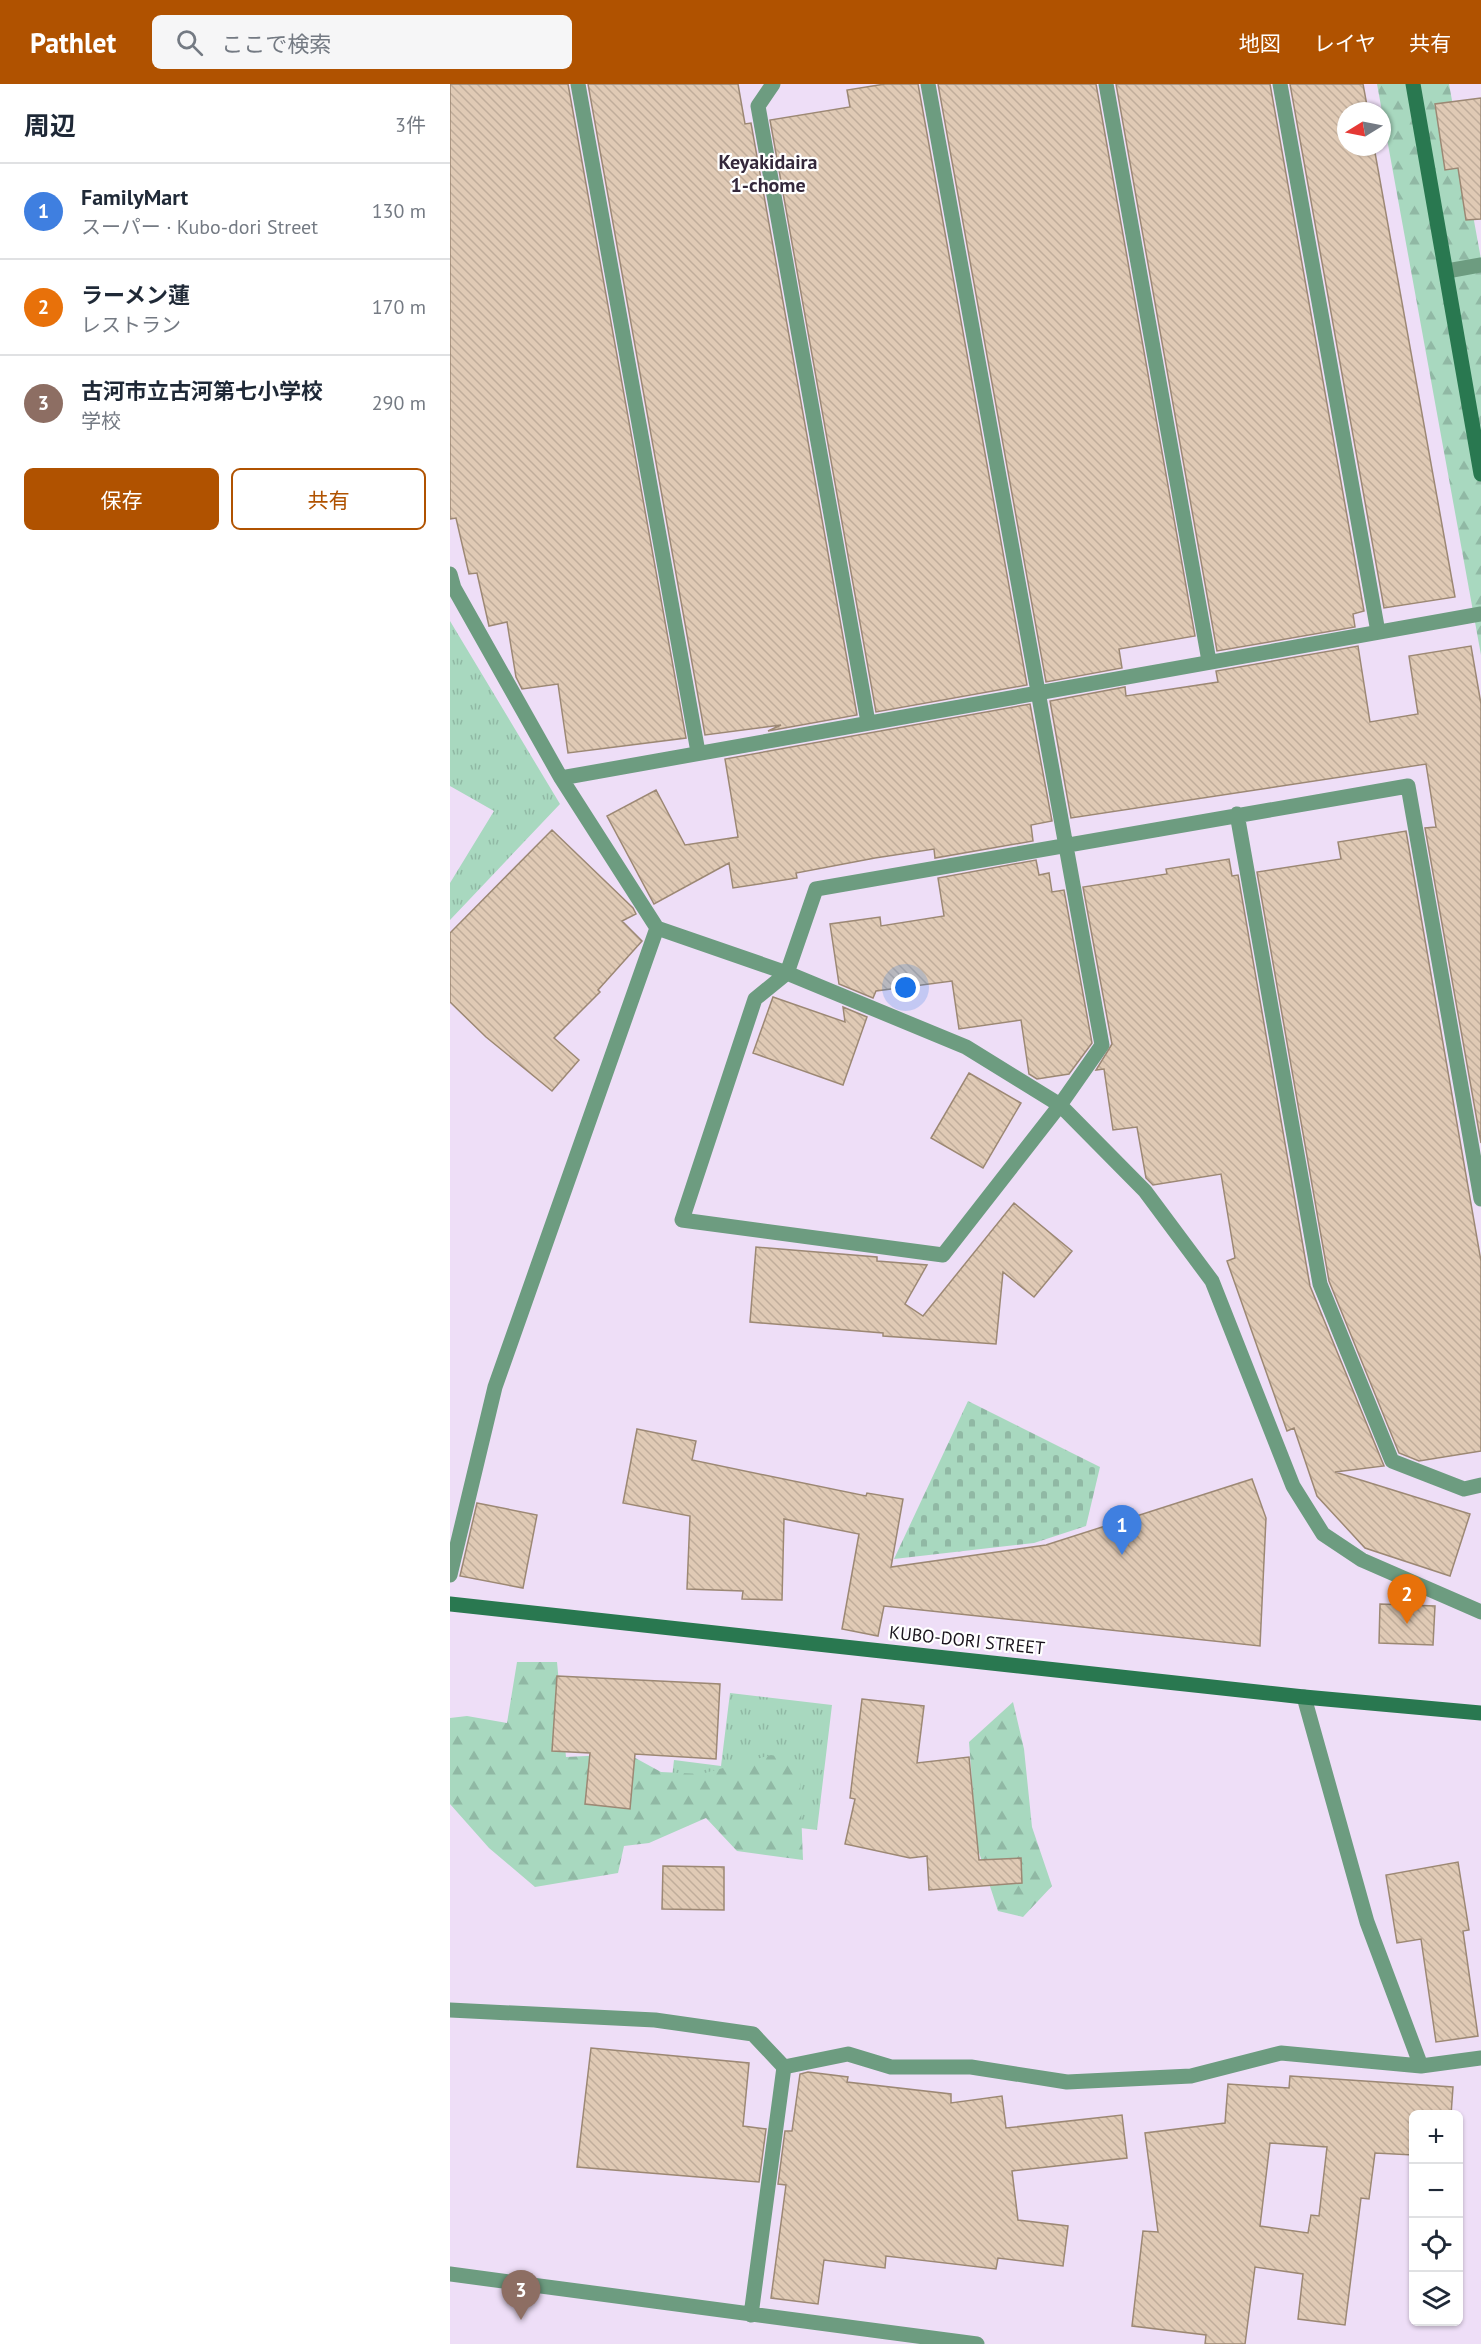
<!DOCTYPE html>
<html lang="ja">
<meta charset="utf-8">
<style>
body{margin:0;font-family:"PT Sans","Noto Sans JP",sans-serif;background:#f6f6f7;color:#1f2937}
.controls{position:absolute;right:18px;bottom:18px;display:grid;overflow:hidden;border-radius:9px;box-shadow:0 2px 4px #0004}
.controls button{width:54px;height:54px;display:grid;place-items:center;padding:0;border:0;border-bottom:2px solid #e0e1e3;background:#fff;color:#1f2937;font:30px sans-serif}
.compass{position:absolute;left:887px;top:18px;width:54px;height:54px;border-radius:50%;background:#fff;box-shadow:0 2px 4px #0004;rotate:260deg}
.you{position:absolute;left:456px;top:904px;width:21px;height:21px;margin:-15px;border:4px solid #fff;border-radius:50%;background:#1a73e8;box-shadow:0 0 0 9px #1a73e833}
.badge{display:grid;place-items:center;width:39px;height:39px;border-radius:50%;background:#b05200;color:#fff;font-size:20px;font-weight:700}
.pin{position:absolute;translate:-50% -50px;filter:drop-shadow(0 2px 3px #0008)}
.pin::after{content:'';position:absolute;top:32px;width:21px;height:18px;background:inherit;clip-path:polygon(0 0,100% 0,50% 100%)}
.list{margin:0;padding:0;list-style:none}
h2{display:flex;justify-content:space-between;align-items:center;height:78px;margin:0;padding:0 24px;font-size:26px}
h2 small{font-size:20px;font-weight:400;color:#747a83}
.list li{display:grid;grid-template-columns:39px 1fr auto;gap:18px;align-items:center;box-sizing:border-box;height:96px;padding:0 24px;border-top:2px solid #e0e1e3}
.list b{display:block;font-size:22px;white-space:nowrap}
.list p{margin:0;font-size:20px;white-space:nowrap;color:#747a83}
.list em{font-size:20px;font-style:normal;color:#747a83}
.actions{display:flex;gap:12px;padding:18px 24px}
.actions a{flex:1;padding:14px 0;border:2px solid #b05200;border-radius:9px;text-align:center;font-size:21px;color:#b05200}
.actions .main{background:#b05200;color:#fff}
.icon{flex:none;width:33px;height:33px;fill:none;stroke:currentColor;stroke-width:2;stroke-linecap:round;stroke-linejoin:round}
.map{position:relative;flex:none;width:1031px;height:2260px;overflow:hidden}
header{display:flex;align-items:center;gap:36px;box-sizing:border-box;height:84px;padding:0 30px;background:#b05200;color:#fff}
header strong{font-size:28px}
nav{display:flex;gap:33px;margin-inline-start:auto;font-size:21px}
.search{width:420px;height:54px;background:#f6f6f7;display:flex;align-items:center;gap:15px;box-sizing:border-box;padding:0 21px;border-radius:9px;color:#747a83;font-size:22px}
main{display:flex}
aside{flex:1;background:#fff}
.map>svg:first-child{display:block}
</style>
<header>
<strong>Pathlet</strong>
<div class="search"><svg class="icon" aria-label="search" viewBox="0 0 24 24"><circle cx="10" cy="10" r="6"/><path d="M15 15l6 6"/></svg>ここで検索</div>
<nav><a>地図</a><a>レイヤ</a><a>共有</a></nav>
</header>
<main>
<aside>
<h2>周辺<small>3件</small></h2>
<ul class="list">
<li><span class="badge" style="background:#3f7fe0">1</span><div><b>FamilyMart</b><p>スーパー · Kubo-dori Street</p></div><em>130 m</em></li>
<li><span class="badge" style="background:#e8710a">2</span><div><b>ラーメン蓮</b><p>レストラン</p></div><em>170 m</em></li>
<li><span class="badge" style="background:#8d6e63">3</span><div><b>古河市立古河第七小学校</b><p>学校</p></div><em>290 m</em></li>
</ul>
<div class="actions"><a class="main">保存</a><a>共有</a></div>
</aside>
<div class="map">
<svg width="1031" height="2260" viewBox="0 0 1031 2260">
<defs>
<pattern id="grass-tufts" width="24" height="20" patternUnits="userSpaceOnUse" patternTransform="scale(1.5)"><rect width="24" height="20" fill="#a8d8bf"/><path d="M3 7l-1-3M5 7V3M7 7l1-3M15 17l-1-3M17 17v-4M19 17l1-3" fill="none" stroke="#90b8a4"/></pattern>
<pattern id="forest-firs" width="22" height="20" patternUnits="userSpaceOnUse" patternTransform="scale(1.5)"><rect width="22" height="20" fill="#a8d8bf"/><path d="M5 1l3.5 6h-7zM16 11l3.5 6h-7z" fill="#90b8a4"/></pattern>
<pattern id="cemetery-stones" width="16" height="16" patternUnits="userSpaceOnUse" patternTransform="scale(1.5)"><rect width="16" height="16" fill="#a8d8bf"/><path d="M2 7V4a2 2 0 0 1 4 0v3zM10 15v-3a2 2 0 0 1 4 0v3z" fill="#90b8a4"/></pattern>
<pattern id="building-back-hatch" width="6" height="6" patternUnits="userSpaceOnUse" patternTransform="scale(1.5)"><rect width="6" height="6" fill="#e0cab5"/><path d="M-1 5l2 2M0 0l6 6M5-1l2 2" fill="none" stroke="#c0ad9b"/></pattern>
</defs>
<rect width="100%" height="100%" fill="#eedef7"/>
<path fill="url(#grass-tufts)" d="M 0,537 L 110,720 L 0,836 L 0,799 L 44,727 L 0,702 Z
M 280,1609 L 382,1621 L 367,1746 L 218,1728 L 224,1676 L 271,1682 Z"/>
<path fill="url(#forest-firs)" d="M 927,0 L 999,0 L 1031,175 L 1031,571 Z
M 67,1578 L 107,1578 L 116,1673 L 178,1670 L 211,1688 L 251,1690 L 321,1671 L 349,1676 L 353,1776 L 287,1767 L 256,1734 L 199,1759 L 174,1762 L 168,1789 L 85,1803 L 39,1764 L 0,1720 L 0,1634 L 17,1632 L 57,1639 Z
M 563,1618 L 574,1665 L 582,1743 L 602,1802 L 573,1833 L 548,1827 L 527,1762 L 519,1658 Z"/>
<path fill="url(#cemetery-stones)" d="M 518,1317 L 650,1383 L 636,1442 L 584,1459 L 444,1475 Z"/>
<path fill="url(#building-back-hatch)" stroke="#9c8874" stroke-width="1.5" fill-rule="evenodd" d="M 0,0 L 118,0 L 236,654 L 118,669 L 108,600 L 72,605 L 66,593 L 57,538 L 39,542 L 27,489 L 19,490 L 6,434 L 0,435 Z
M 138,0 L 288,0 L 295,40 L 301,39 L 407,631 L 318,647 L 331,641 L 255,651 Z
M 435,0 L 468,0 L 577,601 L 426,628 L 320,36 L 400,23 L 397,6 Z
M 488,0 L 646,0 L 745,552 L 669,565 L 672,584 L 596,598 Z
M 666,0 L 820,0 L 914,527 L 903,530 L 905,543 L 767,567 Z
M 840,0 L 913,0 L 918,27 L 896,27 L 896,63 L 924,63 L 1005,513 L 934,524 Z
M 1031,14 L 1031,135 L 1016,136 L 1008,84 L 995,86 L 985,20 Z
M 908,562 L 920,638 L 968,630 L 959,572 L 1021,562 L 1031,620 L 1031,1059 L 975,744 L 986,743 L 976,680 L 621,734 L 600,617 L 675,603 L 676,612 L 768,598 L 766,587 Z
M 580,620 L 602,737 L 581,741 L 583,757 L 485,774 L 484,765 L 425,774 L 346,789 L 347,794 L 283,804 L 279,779 L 204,820 L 157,732 L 206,706 L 235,761 L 288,753 L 275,675 Z
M 102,746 L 183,824 L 186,830 L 172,837 L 192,857 L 148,906 L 150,908 L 104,954 L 129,976 L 102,1007 L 36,953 L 0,918 L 0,849 Z
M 956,747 L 1031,1177 L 1031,1367 L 969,1377 L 949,1369 L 879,1197 L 807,788 L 891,775 L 888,758 Z
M 779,775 L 782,792 L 788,791 L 860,1202 L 934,1382 L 885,1388 L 1020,1430 L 1000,1492 L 915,1464 L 867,1412 L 844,1344 L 837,1347 L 777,1177 L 785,1174 L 771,1090 L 703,1101 L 696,1094 L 687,1043 L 663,1046 L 654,985 L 646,986 L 662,960 L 633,803 L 717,790 L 716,785 Z
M 586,776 L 589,791 L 599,789 L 602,808 L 614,806 L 642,959 L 619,990 L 587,995 L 579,990 L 571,936 L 509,945 L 502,897 L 426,907 L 423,914 L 389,900 L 380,840 L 430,833 L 431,842 L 494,832 L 488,794 Z
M 323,913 L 395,938 L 393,923 L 417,933 L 393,1001 L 303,969 Z
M 519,989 L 571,1019 L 533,1084 L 481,1054 Z
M 564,1119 L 622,1167 L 584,1213 L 553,1188 L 546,1260 L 433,1252 L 433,1249 L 300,1238 L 306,1163 L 427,1173 L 427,1177 L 477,1181 L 455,1220 L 473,1232 Z
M 187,1345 L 246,1357 L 242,1376 L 416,1412 L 417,1409 L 453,1415 L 441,1483 L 596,1461 L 802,1395 L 816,1434 L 810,1562 L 434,1522 L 428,1552 L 392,1545 L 409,1450 L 334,1435 L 332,1516 L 292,1515 L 293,1507 L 237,1505 L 240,1432 L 173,1419 Z
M 27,1419 L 87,1431 L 73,1504 L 10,1492 Z
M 930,1520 L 985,1522 L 983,1561 L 929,1559 Z
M 107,1592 L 270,1600 L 266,1675 L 185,1670 L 180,1725 L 135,1720 L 140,1669 L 102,1667 Z
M 412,1615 L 474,1622 L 467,1679 L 519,1673 L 529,1776 L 571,1774 L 572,1799 L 479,1806 L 477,1772 L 460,1774 L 395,1760 L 405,1715 L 400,1714 Z
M 1008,1778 L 1019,1846 L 1013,1847 L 1028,1952 L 986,1958 L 971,1855 L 947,1859 L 936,1791 Z
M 213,1782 L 274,1783 L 274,1826 L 212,1825 Z
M 141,1964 L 299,1979 L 293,2042 L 316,2045 L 309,2098 L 127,2083 Z
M 358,1988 L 398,1993 L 397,1998 L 501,2010 L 501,2019 L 552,2012 L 556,2044 L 672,2031 L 677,2074 L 562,2087 L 568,2136 L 618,2142 L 613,2182 L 548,2174 L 546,2185 L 436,2172 L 435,2184 L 374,2176 L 368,2220 L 321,2214 L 336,2101 L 328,2100 L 335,2047 L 342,2047 L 350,1990 Z
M 840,1992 L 1003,2003 L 1001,2031 L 963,2031 L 963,2071 L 925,2069 L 919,2115 L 911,2114 L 895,2241 L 848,2235 L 853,2190 L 805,2183 L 795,2260 L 755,2260 L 756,2251 L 682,2242 L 693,2147 L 708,2148 L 695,2049 L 775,2039 L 778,2000 L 839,2004 ZM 820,2059 L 877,2063 L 869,2132 L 861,2131 L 858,2149 L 810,2142 Z"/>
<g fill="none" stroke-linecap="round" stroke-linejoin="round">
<path stroke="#6d9c80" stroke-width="15" d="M 128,0 L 248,668
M 323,0 L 308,22 L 418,638
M 478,0 L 652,961 L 610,1021 L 493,1171 L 232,1136 L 305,915 L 337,889 L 366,805 C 563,771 760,735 958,702 L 1031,1115
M 656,0 L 759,577
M 830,0 L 928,548
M 997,187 L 1031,181
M 0,490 L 4,504 L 111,694 L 207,844 L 337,889 L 516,963 L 610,1021 L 695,1107 L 762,1197 L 843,1402 L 873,1450 L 912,1476 L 1031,1528
M 111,694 L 1031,530
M 787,730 L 870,1200 L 942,1377 L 1014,1405 L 1031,1401
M 0,1491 L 45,1303 L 207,844
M 854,1613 L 917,1838 L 971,1982 L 1031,1974
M 0,1926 L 205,1936 L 303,1950 L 334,1983
M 0,2190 L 527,2260
M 301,2231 L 334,1983 L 398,1970 L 441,1983 L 521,1983 L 617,1998 L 741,1992 L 831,1969 L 971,1982"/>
<path stroke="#297850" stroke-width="15" d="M 963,0 L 1031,390
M 0,1520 L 854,1613 L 1031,1629"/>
</g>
<g text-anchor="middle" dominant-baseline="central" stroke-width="4.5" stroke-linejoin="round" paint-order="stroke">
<g font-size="18" fill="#1b151e" stroke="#fff">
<text transform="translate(517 1556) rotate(6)">KUBO-DORI STREET</text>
</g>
<g font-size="20" font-weight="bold" fill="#34283b" stroke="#fff">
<text x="318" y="78">Keyakidaira<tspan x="318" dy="23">1-chome</tspan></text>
</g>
</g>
</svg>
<div class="controls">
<button>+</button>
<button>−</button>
<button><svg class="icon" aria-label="locate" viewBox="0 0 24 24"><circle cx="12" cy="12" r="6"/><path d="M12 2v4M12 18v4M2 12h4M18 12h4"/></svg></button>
<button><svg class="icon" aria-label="layers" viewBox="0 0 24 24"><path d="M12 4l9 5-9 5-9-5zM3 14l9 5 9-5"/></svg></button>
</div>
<svg class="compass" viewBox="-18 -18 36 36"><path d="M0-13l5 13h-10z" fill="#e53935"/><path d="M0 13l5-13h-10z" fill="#747a83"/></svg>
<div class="you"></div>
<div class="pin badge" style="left:672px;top:1471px;background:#3f7fe0">1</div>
<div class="pin badge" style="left:957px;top:1540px;background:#e8710a">2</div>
<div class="pin badge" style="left:71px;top:2236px;background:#8d6e63">3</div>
</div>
</main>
